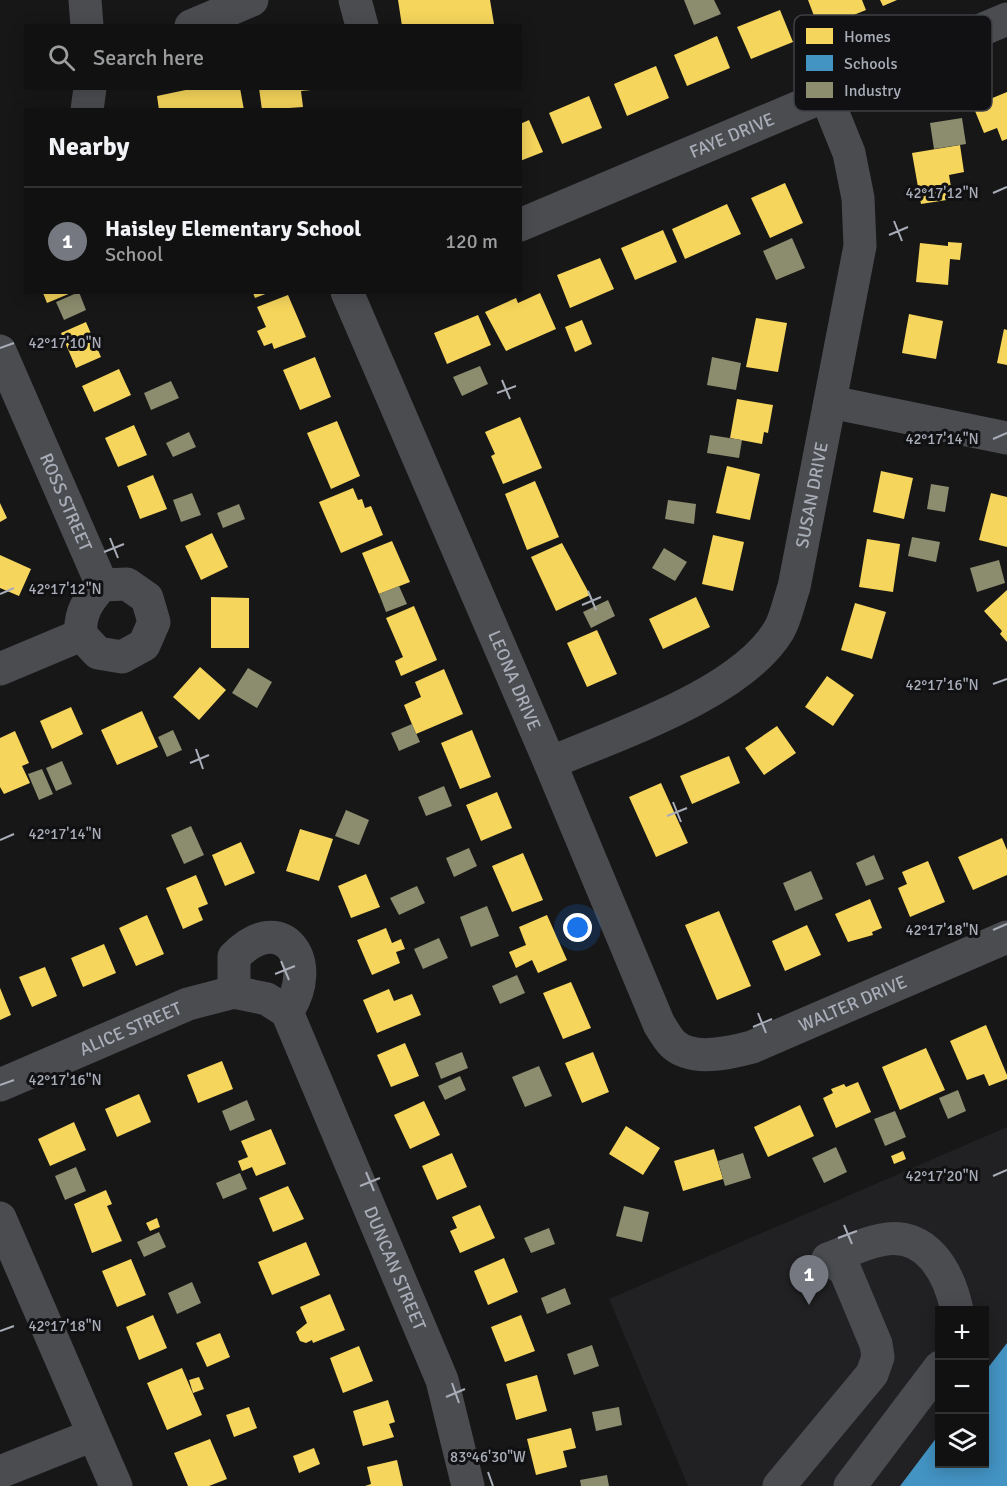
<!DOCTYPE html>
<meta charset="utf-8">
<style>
body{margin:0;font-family:Signika,sans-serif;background:#1e1f1f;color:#f1f3f6}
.controls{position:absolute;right:18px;bottom:18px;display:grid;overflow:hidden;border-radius:0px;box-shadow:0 3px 15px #0003}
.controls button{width:54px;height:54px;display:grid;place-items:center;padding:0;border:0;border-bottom:2px solid #303131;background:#111;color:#f1f3f6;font:30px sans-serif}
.you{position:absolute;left:578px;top:928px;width:21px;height:21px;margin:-15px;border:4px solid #fff;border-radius:50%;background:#1a73e8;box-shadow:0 0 0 9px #1a73e833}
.badge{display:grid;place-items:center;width:39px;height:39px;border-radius:50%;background:#757880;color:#fff;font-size:20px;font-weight:700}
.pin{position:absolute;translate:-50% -50px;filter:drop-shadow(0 2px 3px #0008)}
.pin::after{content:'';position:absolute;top:32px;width:21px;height:18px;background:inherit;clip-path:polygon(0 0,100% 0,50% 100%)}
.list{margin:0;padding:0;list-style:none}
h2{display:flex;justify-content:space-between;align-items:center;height:78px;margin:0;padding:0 24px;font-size:26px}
h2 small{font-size:20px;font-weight:400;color:#9c9d9f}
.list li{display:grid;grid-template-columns:39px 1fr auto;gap:18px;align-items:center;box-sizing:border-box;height:108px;padding:0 24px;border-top:2px solid #303131}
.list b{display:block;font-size:22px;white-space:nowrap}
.list p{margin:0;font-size:20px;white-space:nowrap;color:#9c9d9f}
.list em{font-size:20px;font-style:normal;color:#9c9d9f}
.icon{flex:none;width:33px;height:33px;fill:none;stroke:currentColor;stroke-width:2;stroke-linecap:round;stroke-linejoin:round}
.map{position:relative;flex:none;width:1007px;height:1486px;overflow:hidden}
.search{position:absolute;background:#111;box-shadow:0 3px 15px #0003;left:24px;top:24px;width:498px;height:66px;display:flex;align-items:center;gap:15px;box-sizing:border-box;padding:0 21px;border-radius:0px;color:#9c9d9f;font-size:22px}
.panel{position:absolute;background:#111;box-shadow:0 3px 15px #0003;left:24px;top:108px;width:498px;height:186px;border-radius:0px}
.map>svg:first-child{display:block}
</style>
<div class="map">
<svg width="1007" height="1486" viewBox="0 0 1007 1486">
<rect width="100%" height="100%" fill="#171717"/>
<path fill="#212123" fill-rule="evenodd" d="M 1007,1127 L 1007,1486 L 688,1486 L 609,1299 ZM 940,1310 L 984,1310 L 984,1464 L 940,1464 Z"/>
<path fill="#f6d55c" d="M 398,0 L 490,0 L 494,24 L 402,26 Z
M 808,0 L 862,0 L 866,10 L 819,29 Z
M 880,0 L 897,0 L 883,6 Z
M 780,10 L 793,42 L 751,59 L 737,27 Z
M 717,36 L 730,68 L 687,86 L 674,55 Z
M 656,66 L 669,98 L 627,116 L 614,84 Z
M 195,88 L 240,88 L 244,110 L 159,110 L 157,96 Z
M 259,88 L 311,88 L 311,90 L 301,91 L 303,107 L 262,110 Z
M 1007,92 L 1007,139 L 1002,141 L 997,128 L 984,133 L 973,106 Z
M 589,96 L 602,128 L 562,144 L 549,113 Z
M 529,120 L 543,152 L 520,161 L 520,124 Z
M 960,145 L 964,172 L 949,175 L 953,199 L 921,204 L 912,153 Z
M 785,183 L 803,223 L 770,238 L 751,198 Z
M 727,204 L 741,234 L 685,259 L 672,229 Z
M 663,230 L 677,262 L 635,280 L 621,248 Z
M 948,242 L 962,243 L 960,260 L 950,259 L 948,285 L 916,282 L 920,243 L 948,246 Z
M 600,258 L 614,289 L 570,308 L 557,275 Z
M 43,293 L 71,293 L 47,303 Z
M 253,293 L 268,293 L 255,298 Z
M 540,293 L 556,329 L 506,351 L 485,312 L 516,298 L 518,303 Z
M 288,295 L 306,337 L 274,349 L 272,343 L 264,346 L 257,331 L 266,327 L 257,307 Z
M 909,314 L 943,321 L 936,359 L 902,353 Z
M 478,315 L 491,345 L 447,364 L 434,333 Z
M 756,318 L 787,323 L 778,372 L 746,367 Z
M 582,320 L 592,344 L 575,352 L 565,327 Z
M 86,322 L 101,357 L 76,368 L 61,333 Z
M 1004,329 L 1007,330 L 1007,365 L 997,363 Z
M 315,357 L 331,397 L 300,410 L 283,370 Z
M 119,369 L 131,395 L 94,412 L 82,386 Z
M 737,399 L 773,405 L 768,433 L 764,432 L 762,444 L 730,438 Z
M 520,417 L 542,468 L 503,484 L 491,456 L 495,454 L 485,432 Z
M 337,421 L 360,476 L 331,489 L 307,433 Z
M 134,425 L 147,455 L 118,467 L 105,438 Z
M 727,466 L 760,474 L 750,520 L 716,513 Z
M 881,471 L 913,478 L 904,519 L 873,512 Z
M 153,475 L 167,509 L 140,519 L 127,486 Z
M 535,481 L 559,537 L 527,550 L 505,494 Z
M 353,488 L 358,500 L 362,499 L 365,508 L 371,506 L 383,535 L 341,553 L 319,502 Z
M 991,493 L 1007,497 L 1007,547 L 979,540 Z
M 0,503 L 7,518 L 0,522 Z
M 212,533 L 228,567 L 201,580 L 185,546 Z
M 713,535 L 744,542 L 733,591 L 702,584 Z
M 867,539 L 900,544 L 893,592 L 859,587 Z
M 392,541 L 410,582 L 379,594 L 362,553 Z
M 562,543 L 590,595 L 556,611 L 531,557 Z
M 0,555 L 31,569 L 19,596 L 0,588 Z
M 1007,590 L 1007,642 L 1000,634 L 1002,631 L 984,611 Z
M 211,597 L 249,598 L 249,648 L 211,648 Z
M 696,597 L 710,627 L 663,649 L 649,619 Z
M 855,603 L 886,612 L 872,659 L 841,650 Z
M 414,606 L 437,660 L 401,676 L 395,661 L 403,657 L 386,618 Z
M 597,630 L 617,674 L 587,687 L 567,643 Z
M 200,667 L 226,690 L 199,720 L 173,697 Z
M 444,669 L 463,714 L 416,734 L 404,705 L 421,697 L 415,682 Z
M 827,676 L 854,695 L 833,726 L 805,707 Z
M 71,707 L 83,734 L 52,749 L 40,721 Z
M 142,711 L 158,747 L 117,765 L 101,730 Z
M 777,726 L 796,753 L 764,775 L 745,748 Z
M 472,730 L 491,777 L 460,789 L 441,743 Z
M 15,731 L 29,763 L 22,766 L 30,783 L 4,794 L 0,787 L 0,738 Z
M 729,756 L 740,783 L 692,804 L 680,776 Z
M 661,783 L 688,843 L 656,857 L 629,797 Z
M 497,792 L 512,828 L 481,841 L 466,805 Z
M 300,829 L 333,839 L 319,881 L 286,871 Z
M 1002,838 L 1007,850 L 1007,875 L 973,890 L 958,857 Z
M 241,842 L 255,873 L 225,886 L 212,855 Z
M 523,853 L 543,900 L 512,912 L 492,866 Z
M 928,861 L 945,902 L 910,917 L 898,888 L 907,884 L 902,872 Z
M 366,874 L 380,907 L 351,918 L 338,886 Z
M 196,875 L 208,904 L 198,908 L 203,920 L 183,929 L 166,888 Z
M 870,899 L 882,928 L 872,932 L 873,935 L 848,942 L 835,914 Z
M 719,911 L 751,986 L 717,1000 L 685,925 Z
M 147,915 L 164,954 L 136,966 L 119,928 Z
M 547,915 L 567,960 L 538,973 L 532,960 L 516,968 L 509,952 L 526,945 L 519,927 Z
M 807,925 L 821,955 L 785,971 L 772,941 Z
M 386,928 L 392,943 L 401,939 L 405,949 L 396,952 L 400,963 L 372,975 L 357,940 Z
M 104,944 L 116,973 L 83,987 L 71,958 Z
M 45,967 L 57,996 L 32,1007 L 19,977 Z
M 571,982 L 591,1028 L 563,1039 L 543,993 Z
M 0,988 L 11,1015 L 0,1020 Z
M 389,989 L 394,1001 L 412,994 L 421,1015 L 377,1033 L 363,1000 Z
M 986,1025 L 1007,1075 L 1007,1079 L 989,1086 L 984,1074 L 967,1080 L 950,1041 Z
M 405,1043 L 419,1076 L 391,1087 L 377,1055 Z
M 926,1048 L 945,1090 L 900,1110 L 882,1067 Z
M 593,1052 L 609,1092 L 582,1103 L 565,1063 Z
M 222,1061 L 233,1089 L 198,1103 L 187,1075 Z
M 858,1082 L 871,1112 L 836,1128 L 823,1098 L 833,1093 L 831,1089 L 844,1084 L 846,1087 Z
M 139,1094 L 151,1122 L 117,1137 L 105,1109 Z
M 424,1101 L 440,1135 L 410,1149 L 394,1115 Z
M 800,1105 L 814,1136 L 768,1157 L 754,1127 Z
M 74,1122 L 86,1150 L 50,1166 L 38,1139 Z
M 626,1126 L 660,1148 L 643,1175 L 609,1154 Z
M 271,1129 L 286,1164 L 256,1176 L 252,1167 L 242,1171 L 238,1161 L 248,1157 L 241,1141 Z
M 714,1149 L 723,1179 L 683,1191 L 674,1161 Z
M 903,1151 L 906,1159 L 894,1164 L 891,1156 Z
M 452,1153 L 467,1187 L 437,1200 L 422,1166 Z
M 288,1186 L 304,1219 L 273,1232 L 259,1198 Z
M 106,1190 L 112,1204 L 107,1206 L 122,1241 L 92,1253 L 74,1204 Z
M 480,1205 L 495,1238 L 460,1253 L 450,1231 L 457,1228 L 452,1217 Z
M 157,1218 L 160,1227 L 150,1231 L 146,1223 Z
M 306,1242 L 320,1275 L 272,1295 L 258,1262 Z
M 504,1258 L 518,1292 L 488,1305 L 474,1271 Z
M 131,1259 L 146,1295 L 117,1307 L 102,1271 Z
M 330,1294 L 345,1330 L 313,1343 L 312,1340 L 306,1343 L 300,1341 L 296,1332 L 307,1323 L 300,1307 Z
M 153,1315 L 167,1348 L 139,1360 L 126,1327 Z
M 521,1315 L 535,1351 L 505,1362 L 491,1327 Z
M 220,1333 L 230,1357 L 207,1367 L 196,1343 Z
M 359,1346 L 373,1381 L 343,1393 L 330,1358 Z
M 182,1368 L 202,1415 L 167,1430 L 147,1383 Z
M 537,1375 L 547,1411 L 516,1420 L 506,1384 Z
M 199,1377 L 204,1389 L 193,1393 L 189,1380 Z
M 388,1400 L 395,1422 L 389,1424 L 394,1437 L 363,1446 L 353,1411 Z
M 249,1407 L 257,1428 L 234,1437 L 226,1415 Z
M 571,1428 L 576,1448 L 563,1451 L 567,1467 L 536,1475 L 527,1439 Z
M 210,1439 L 227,1479 L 209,1486 L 188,1486 L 174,1453 Z
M 314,1448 L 320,1464 L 299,1473 L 293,1456 Z
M 397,1460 L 403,1486 L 365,1486 L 371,1484 L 367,1467 Z"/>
<path fill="#4393c3" d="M 1007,1343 L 1007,1486 L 900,1486 L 940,1433 L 940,1464 L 984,1464 L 984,1373 Z"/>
<path fill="#8c8c6e" d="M 684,0 L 714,0 L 721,14 L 694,25 Z
M 962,118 L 966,144 L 934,149 L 930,123 Z
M 792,238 L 805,268 L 776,280 L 763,251 Z
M 79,292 L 86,310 L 64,320 L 56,302 Z
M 712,357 L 741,363 L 736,390 L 707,385 Z
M 480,366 L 488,384 L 462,396 L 453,377 Z
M 171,381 L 179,398 L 151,410 L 144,393 Z
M 189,432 L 196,447 L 173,457 L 166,443 Z
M 710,435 L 742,440 L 739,458 L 707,453 Z
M 931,484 L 949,487 L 945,512 L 927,509 Z
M 192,493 L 201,515 L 181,522 L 173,500 Z
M 668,500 L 696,504 L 694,524 L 665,519 Z
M 239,504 L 245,519 L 223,528 L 217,513 Z
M 912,537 L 940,542 L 936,562 L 908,556 Z
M 664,548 L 687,562 L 675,581 L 652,568 Z
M 999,560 L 1005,583 L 977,592 L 970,568 Z
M 399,586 L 407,604 L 386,612 L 379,594 Z
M 608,600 L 615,616 L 591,628 L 583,612 Z
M 248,668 L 272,682 L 257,708 L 232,693 Z
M 412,724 L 420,742 L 399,751 L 391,733 Z
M 173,730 L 182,750 L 167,757 L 158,737 Z
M 62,761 L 72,784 L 56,791 L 46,768 Z
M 42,769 L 53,794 L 39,800 L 28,774 Z
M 444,786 L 452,806 L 426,816 L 418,797 Z
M 346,810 L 369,820 L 359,845 L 335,836 Z
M 191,826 L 204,855 L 184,864 L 171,835 Z
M 469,848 L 477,866 L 454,877 L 446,858 Z
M 874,855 L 884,879 L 866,886 L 856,863 Z
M 811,871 L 823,899 L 795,911 L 783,883 Z
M 417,886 L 425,903 L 399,915 L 390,898 Z
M 487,906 L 499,936 L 471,947 L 460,917 Z
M 439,938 L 448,958 L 423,969 L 414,949 Z
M 517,975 L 525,993 L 500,1004 L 492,986 Z
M 462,1052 L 468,1068 L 441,1079 L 435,1063 Z
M 539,1066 L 552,1096 L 525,1107 L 512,1077 Z
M 460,1076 L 466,1090 L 445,1100 L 438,1086 Z
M 958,1090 L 966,1111 L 948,1119 L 939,1098 Z
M 247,1100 L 255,1120 L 230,1131 L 222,1111 Z
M 895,1111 L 906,1137 L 885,1146 L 874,1119 Z
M 836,1147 L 847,1172 L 824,1183 L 812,1158 Z
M 743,1153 L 751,1178 L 725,1186 L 718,1161 Z
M 76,1167 L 86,1191 L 65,1200 L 55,1176 Z
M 240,1173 L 247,1189 L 223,1199 L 216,1183 Z
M 624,1206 L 649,1212 L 642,1242 L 616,1236 Z
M 549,1228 L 555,1244 L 531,1253 L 524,1238 Z
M 159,1232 L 166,1247 L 144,1257 L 137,1242 Z
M 192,1282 L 201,1303 L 177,1314 L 168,1293 Z
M 565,1288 L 571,1304 L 547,1314 L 541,1298 Z
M 592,1345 L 599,1366 L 574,1375 L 567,1354 Z
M 619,1407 L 622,1425 L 596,1431 L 592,1412 Z
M 607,1475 L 609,1486 L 581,1486 L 580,1480 Z"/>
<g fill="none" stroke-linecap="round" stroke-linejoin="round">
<g stroke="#4b4c50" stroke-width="33">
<path d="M 85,0 L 87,26"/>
<path d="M 355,0 L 362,26"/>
<path d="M 191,26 L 252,0"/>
<path d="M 87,110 L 90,88"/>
<path id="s1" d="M 520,225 L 1007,19"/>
<path id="s2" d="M 347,292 L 550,763 L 659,1024 C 663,1030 667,1038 673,1044 C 692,1062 730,1053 752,1047 L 1007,937"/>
<path id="s3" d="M 0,351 L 102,585"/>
<path d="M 831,402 L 1007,438"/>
<path d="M 81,635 L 98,653 L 122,657 L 144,645 L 154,622 L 147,598 L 127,584 L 102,585"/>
<path d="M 0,669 L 81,635 C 79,613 88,601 102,585"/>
<path id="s4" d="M 550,763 C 617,734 741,694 779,630 C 786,618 789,601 794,587 L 860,246 L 858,198 L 849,153 L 826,96"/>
<path d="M 234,992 L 234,957 C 282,907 321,962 287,1012"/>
<path id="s5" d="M 0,1085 L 188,1004 L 234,992 L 267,999 L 287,1012 L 442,1380 L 468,1486"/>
<path d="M 0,1218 L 116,1486"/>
<path d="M 828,1259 C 845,1253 863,1243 881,1240 C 927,1230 949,1273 957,1310"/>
<path d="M 0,1472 L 93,1435"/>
<path d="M 779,1486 L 872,1374 L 878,1357 L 876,1344 L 845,1270 L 828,1259"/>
<path d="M 850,1486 L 940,1367"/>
</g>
</g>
<path fill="none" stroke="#a8adb8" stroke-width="2" d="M 993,193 L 1007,187M 894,221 L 902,241M 889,235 L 908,227M 0,348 L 14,343M 502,380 L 510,399M 497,393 L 516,386M 993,439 L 1007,433M 110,538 L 118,558M 104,552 L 124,544M 588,591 L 596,610M 0,594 L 14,588M 582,605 L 601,597M 993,684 L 1007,679M 196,749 L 203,769M 190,763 L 209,755M 673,802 L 681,822M 667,816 L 687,808M 0,840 L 14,834M 993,930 L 1007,924M 281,961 L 289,980M 275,974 L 295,966M 758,1013 L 766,1033M 753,1027 L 772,1019M 0,1085 L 14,1080M 366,1172 L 374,1191M 993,1176 L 1007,1170M 360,1186 L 380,1178M 844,1225 L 852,1244M 838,1238 L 857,1231M 0,1331 L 14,1326M 452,1383 L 459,1403M 446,1397 L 465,1389M 488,1472 L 493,1486"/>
<g text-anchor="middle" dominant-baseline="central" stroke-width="6" stroke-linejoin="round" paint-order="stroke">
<g font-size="18" fill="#a8adb8" stroke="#111113">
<text stroke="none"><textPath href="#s1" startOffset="230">FAYE DRIVE</textPath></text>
<text stroke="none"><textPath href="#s4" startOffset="408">SUSAN DRIVE</textPath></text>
<text stroke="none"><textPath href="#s3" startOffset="165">ROSS STREET</textPath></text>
<text stroke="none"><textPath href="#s2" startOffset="423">LEONA DRIVE</textPath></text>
<text stroke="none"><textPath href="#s2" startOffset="1012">WALTER DRIVE</textPath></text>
<text stroke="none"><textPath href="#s5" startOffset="142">ALICE STREET</textPath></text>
<text stroke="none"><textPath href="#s5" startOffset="588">DUNCAN STREET</textPath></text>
</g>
</g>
<rect x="794" y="15" width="198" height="96" rx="9" fill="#111113" stroke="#3e4045" stroke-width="1.5"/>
<rect x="806" y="28" width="27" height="16" fill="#f6d55c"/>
<rect x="806" y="55" width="27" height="16" fill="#4393c3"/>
<rect x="806" y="82" width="27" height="16" fill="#8c8c6e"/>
<g font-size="16" fill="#a8adb8">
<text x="844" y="42">Homes</text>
<text x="844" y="69">Schools</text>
<text x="844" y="96">Industry</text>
</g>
<g font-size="15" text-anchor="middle" fill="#a8adb8" stroke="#111113" stroke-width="6" stroke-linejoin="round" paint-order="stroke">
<text x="942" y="198">42°17'12"N</text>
<text x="65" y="348">42°17'10"N</text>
<text x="942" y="444">42°17'14"N</text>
<text x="65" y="594">42°17'12"N</text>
<text x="942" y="690">42°17'16"N</text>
<text x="65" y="839">42°17'14"N</text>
<text x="942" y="935">42°17'18"N</text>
<text x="65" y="1085">42°17'16"N</text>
<text x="942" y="1181">42°17'20"N</text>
<text x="65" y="1331">42°17'18"N</text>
<text x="488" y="1462">83°46'30"W</text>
</g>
</svg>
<div class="controls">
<button>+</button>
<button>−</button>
<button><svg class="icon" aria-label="layers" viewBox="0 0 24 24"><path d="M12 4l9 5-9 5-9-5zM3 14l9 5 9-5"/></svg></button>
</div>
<div class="you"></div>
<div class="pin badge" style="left:809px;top:1305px">1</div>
<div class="search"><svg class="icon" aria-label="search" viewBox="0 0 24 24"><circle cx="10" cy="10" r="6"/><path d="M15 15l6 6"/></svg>Search here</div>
<section class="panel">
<h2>Nearby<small></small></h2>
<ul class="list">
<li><span class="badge">1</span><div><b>Haisley Elementary School</b><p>School</p></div><em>120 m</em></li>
</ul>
</section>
</div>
